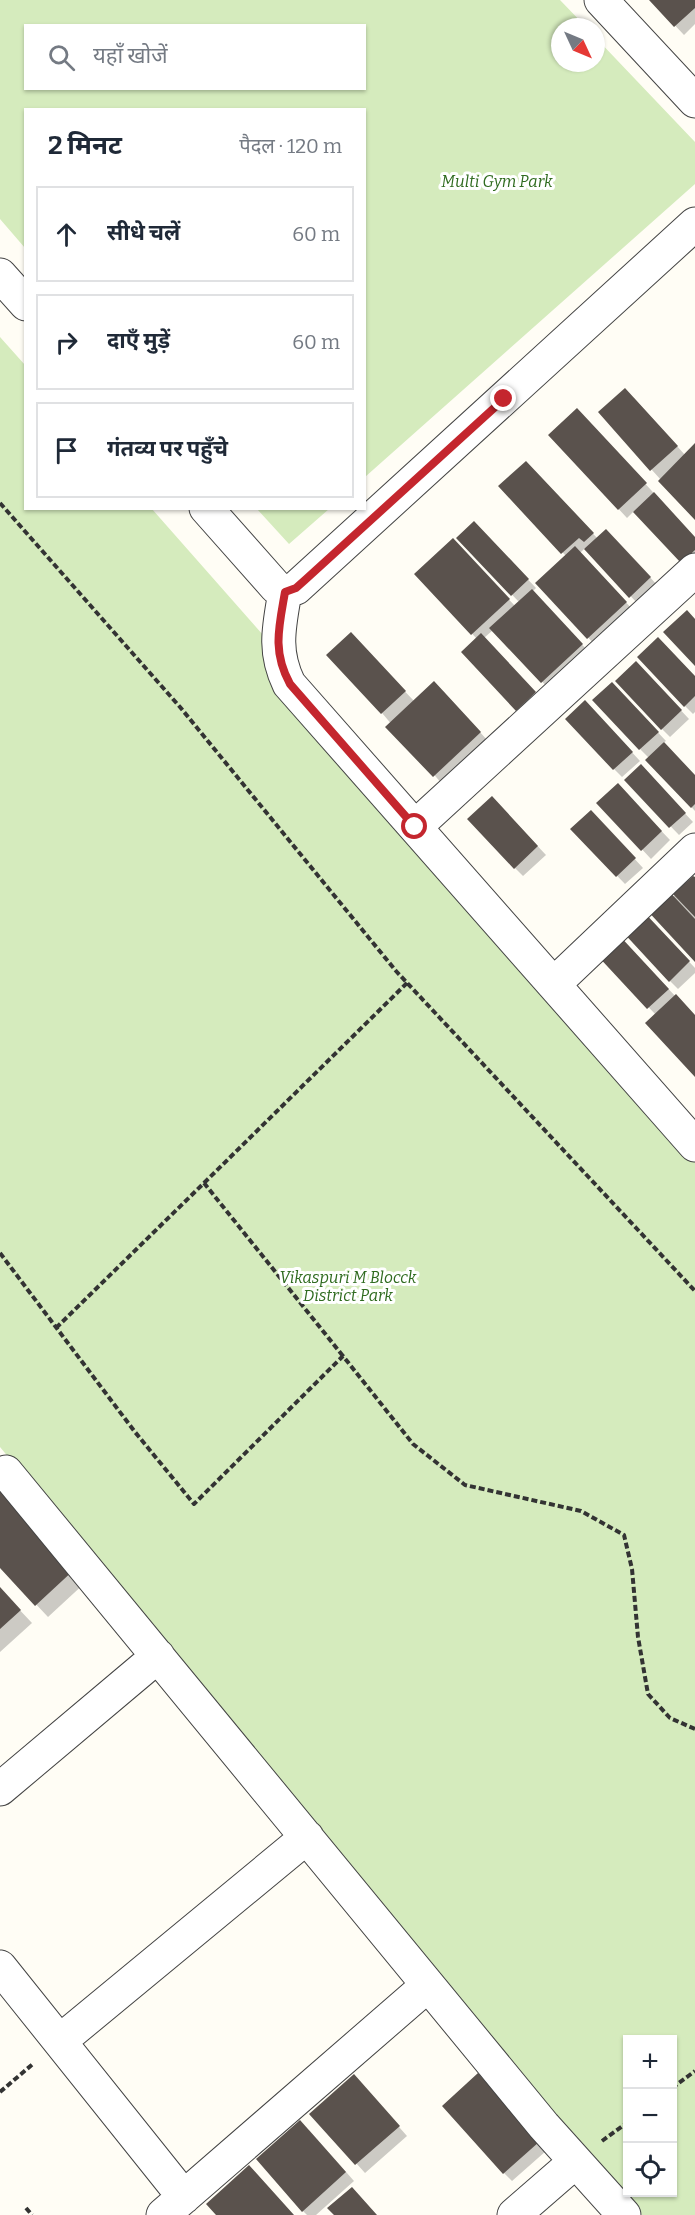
<!DOCTYPE html>
<html lang="hi">
<meta charset="utf-8">
<style>
body{margin:0;font-family:Bitter,"Noto Sans Devanagari",serif;background:#f2f2f3;color:#1f2937}
.controls{position:absolute;right:18px;bottom:18px;display:grid;overflow:hidden;border-radius:0px;box-shadow:0 2px 4px #0004}
.controls button{width:54px;height:54px;display:grid;place-items:center;padding:0;border:0;border-bottom:2px solid #e0e1e3;background:#fff;color:#1f2937;font:30px sans-serif}
.compass{position:absolute;left:551px;top:18px;width:54px;height:54px;border-radius:50%;background:#fff;box-shadow:0 2px 4px #0004;rotate:134deg}
.stop{position:absolute;width:18px;height:18px;margin:-14px;border:4px solid #c4262e;border-radius:50%;background:#fff}
.stop.end{background:#c4262e;border-color:#fff;box-shadow:0 2px 6px #0008}
.list{margin:0;padding:0;list-style:none}
h2{display:flex;justify-content:space-between;align-items:center;height:78px;margin:0;padding:0 24px;font-size:26px}
h2 small{font-size:20px;font-weight:400;color:#747a83}
.list li{display:grid;grid-template-columns:39px 1fr auto;gap:18px;align-items:center;box-sizing:border-box;height:96px;margin:0 12px 12px;padding:0 12px;border:2px solid #e0e1e3;border-radius:0px}
.list b{display:block;font-size:22px;white-space:nowrap}
.list em{font-size:20px;font-style:normal;color:#747a83}
.icon{flex:none;width:33px;height:33px;fill:none;stroke:currentColor;stroke-width:2;stroke-linecap:round;stroke-linejoin:round}
.map{position:relative;flex:none;width:695px;height:2215px;overflow:hidden}
.search{position:absolute;background:#fff;box-shadow:0 2px 4px #0004;left:24px;top:24px;width:342px;height:66px;display:flex;align-items:center;gap:15px;box-sizing:border-box;padding:0 21px;border-radius:0px;color:#747a83;font-size:22px}
.panel{position:absolute;background:#fff;box-shadow:0 2px 4px #0004;left:24px;top:108px;width:342px;height:402px;border-radius:0px}
.map>svg:first-child{display:block}
</style>
<div class="map">
<svg width="695" height="2215" viewBox="0 0 695 2215">
<rect width="100%" height="100%" fill="#fffdf5"/>
<path fill="#d5ebbd" fill-rule="evenodd" d="M 0,0 L 560,0 L 586,27 L 560,27 L 560,63 L 596,63 L 596,38 L 695,142 L 695,184 L 365,477 L 364,110 L 26,110 L 25,248 L 0,219 ZM 26,26 L 364,26 L 364,88 L 26,88 Z
M 0,337 L 25,365 L 26,508 L 152,509 L 695,1125 L 695,2215 L 642,2215 L 607,2173 L 554,2116 L 0,1447 ZM 628,2040 L 672,2040 L 672,2192 L 628,2192 Z
M 257,509 L 329,509 L 289,544 Z"/>
<path fill="#0003" d="M 651,0 L 695,0 L 695,24 L 684,35 Z
M 634,398 L 685,455 L 695,445 L 695,518 L 600,412 Z
M 585,418 L 695,538 L 695,566 L 634,511 L 627,518 L 550,435 Z
M 534,471 L 598,539 L 615,539 L 658,586 L 639,605 L 585,548 L 580,553 L 634,611 L 596,646 L 537,583 L 566,556 L 500,486 Z
M 482,531 L 536,588 L 532,592 L 590,653 L 551,691 L 493,630 L 484,638 L 543,701 L 525,718 L 517,710 L 477,639 L 416,574 L 461,548 L 515,606 L 519,602 L 458,538 Z
M 359,643 L 414,701 L 443,691 L 488,741 L 442,784 L 382,713 Z
M 645,672 L 689,719 L 670,737 L 662,729 Z
M 695,678 L 695,712 L 693,714 L 685,706 Z
M 620,692 L 666,741 L 663,743 L 695,777 L 695,811 L 648,760 L 649,758 L 640,749 Z
M 593,710 L 640,761 L 622,777 L 614,769 Z
M 649,775 L 693,822 L 679,835 L 626,780 Z
M 626,794 L 670,840 L 651,859 L 599,803 Z
M 500,806 L 546,855 L 523,876 L 515,868 Z
M 599,820 L 643,868 L 625,884 L 572,829 Z
M 693,878 L 695,879 L 695,960 L 673,897 Z
M 650,920 L 695,968 L 695,973 L 678,989 L 670,981 Z
M 625,943 L 695,1017 L 695,1075 L 656,1015 L 597,953 Z
M 0,1489 L 87,1581 L 48,1617 L 0,1566 Z
M 0,1589 L 32,1623 L 0,1652 Z
M 486,2084 L 546,2151 L 512,2181 L 504,2173 Z
M 362,2085 L 407,2136 L 365,2173 L 312,2114 Z
M 309,2130 L 354,2181 L 316,2215 L 307,2215 L 303,2211 Z"/>
<path fill="#5a524d" d="M 649,0 L 695,0 L 695,8 L 674,27 Z
M 625,388 L 678,446 L 650,471 L 598,412 Z
M 577,408 L 647,483 L 618,510 L 548,435 Z
M 695,443 L 695,520 L 658,481 Z
M 526,461 L 594,533 L 584,542 L 579,538 L 561,554 L 498,486 Z
M 654,492 L 695,537 L 695,550 L 681,563 L 633,512 Z
M 474,521 L 529,579 L 511,596 L 456,538 Z
M 606,529 L 651,577 L 629,598 L 584,549 Z
M 453,538 L 510,599 L 471,635 L 414,574 Z
M 575,546 L 627,602 L 587,639 L 535,583 Z
M 532,589 L 583,644 L 541,683 L 489,628 Z
M 687,610 L 695,619 L 695,666 L 663,632 Z
M 351,632 L 406,691 L 381,714 L 326,655 Z
M 481,633 L 536,692 L 516,711 L 461,652 Z
M 658,637 L 695,676 L 695,696 L 684,707 L 637,657 Z
M 636,661 L 682,710 L 661,730 L 615,681 Z
M 434,681 L 481,732 L 433,777 L 385,727 Z
M 612,682 L 659,732 L 639,750 L 592,700 Z
M 585,700 L 633,752 L 613,770 L 565,719 Z
M 664,742 L 695,775 L 695,804 L 691,808 L 645,760 Z
M 641,764 L 686,813 L 669,828 L 624,780 Z
M 618,783 L 662,831 L 641,851 L 596,803 Z
M 492,796 L 538,846 L 514,869 L 467,819 Z
M 591,810 L 636,858 L 616,877 L 570,829 Z
M 693,876 L 695,877 L 695,917 L 673,894 Z
M 665,887 L 695,919 L 695,962 L 644,907 Z
M 641,909 L 690,961 L 669,982 L 620,929 Z
M 617,933 L 669,989 L 647,1009 L 595,953 Z
M 676,994 L 695,1015 L 695,1077 L 645,1023 Z
M 0,1487 L 76,1568 L 35,1606 L 0,1568 Z
M 0,1587 L 21,1610 L 0,1629 Z
M 478,2073 L 539,2142 L 503,2174 L 442,2106 Z
M 354,2074 L 400,2126 L 355,2165 L 309,2114 Z
M 300,2120 L 346,2172 L 302,2212 L 256,2159 Z
M 249,2165 L 294,2215 L 216,2215 L 206,2204 Z
M 352,2187 L 377,2215 L 334,2215 L 327,2208 Z"/>
<g fill="none" stroke-linecap="round" stroke-linejoin="round">
<defs>
<path id="minor" d="M 601,0 L 695,101
M 0,275 L 26,304
M 206,508 L 276,587 L 285,592 L 296,588 L 695,224
M 285,592 C 279,627 273,651 289,684 L 695,1145
M 415,827 L 695,570
M 554,984 L 695,850
M 6,1472 L 544,2126 L 624,2215
M 0,1789 L 158,1656
M 0,1967 L 184,2197
M 60,2041 L 307,1837
M 163,2215 L 428,1985
M 514,2215 L 575,2162"/>
</defs>
<use href="#minor" stroke="#444" stroke-width="35"/>
<path stroke="#333" stroke-width="4" stroke-dasharray="6 3" stroke-linecap="butt" d="M 0,503 L 180,707 L 396,971 L 695,1291
M 204,1183 L 407,983
M 0,1253 L 135,1432 L 194,1504 L 343,1356 L 413,1444 L 465,1485 L 581,1511 L 624,1535 L 632,1569 L 638,1637 L 648,1694 L 670,1718 L 695,1729
M 56,1328 L 204,1183 L 343,1356
M 672,2088 L 695,2071
M 0,2092 L 34,2063
M 602,2141 L 628,2122
M 26,2208 L 32,2215"/>
<use href="#minor" stroke="#fff" stroke-width="33"/>
</g>
<g fill="none" stroke-linecap="round" stroke-linejoin="round">
<path stroke="#c4262e" stroke-width="8" d="M 415,827 L 290,684 C 272,651 279,627 285,592 L 296,588 L 305,580 L 504,399"/>
</g>
<g text-anchor="middle" dominant-baseline="central" stroke-width="6" stroke-linejoin="round" paint-order="stroke">
<g font-size="16" font-style="italic" fill="#2f6b1f" stroke="#fff">
<text x="497" y="181">Multi Gym Park</text>
<text x="348" y="1277">Vikaspuri M Blocck<tspan x="348" dy="18">District Park</tspan></text>
</g>
</g>
</svg>
<div class="controls">
<button>+</button>
<button>−</button>
<button><svg class="icon" aria-label="locate" viewBox="0 0 24 24"><circle cx="12" cy="12" r="6"/><path d="M12 2v4M12 18v4M2 12h4M18 12h4"/></svg></button>
</div>
<svg class="compass" viewBox="-18 -18 36 36"><path d="M0-13l5 13h-10z" fill="#e53935"/><path d="M0 13l5-13h-10z" fill="#747a83"/></svg>
<div class="stop" style="left:415px;top:827px"></div>
<div class="stop end" style="left:504px;top:399px"></div>
<div class="search"><svg class="icon" aria-label="search" viewBox="0 0 24 24"><circle cx="10" cy="10" r="6"/><path d="M15 15l6 6"/></svg>यहाँ खोजें</div>
<section class="panel">
<h2>2 मिनट<small>पैदल · 120 m</small></h2>
<ul class="list">
<li><svg class="icon" aria-label="ahead" viewBox="0 0 24 24"><path d="M12 20V5M6 11l6-6 6 6"/></svg><div><b>सीधे चलें</b></div><em>60 m</em></li>
<li><svg class="icon" aria-label="right" viewBox="0 0 24 24"><path d="M7 20v-9h11M14 6l5 5-5 5"/></svg><div><b>दाएँ मुड़ें</b></div><em>60 m</em></li>
<li><svg class="icon" aria-label="arrive" viewBox="0 0 24 24"><path d="M6 21V4h12l-3 4 3 4H6"/></svg><div><b>गंतव्य पर पहुँचे</b></div></li>
</ul>
</section>
</div>
